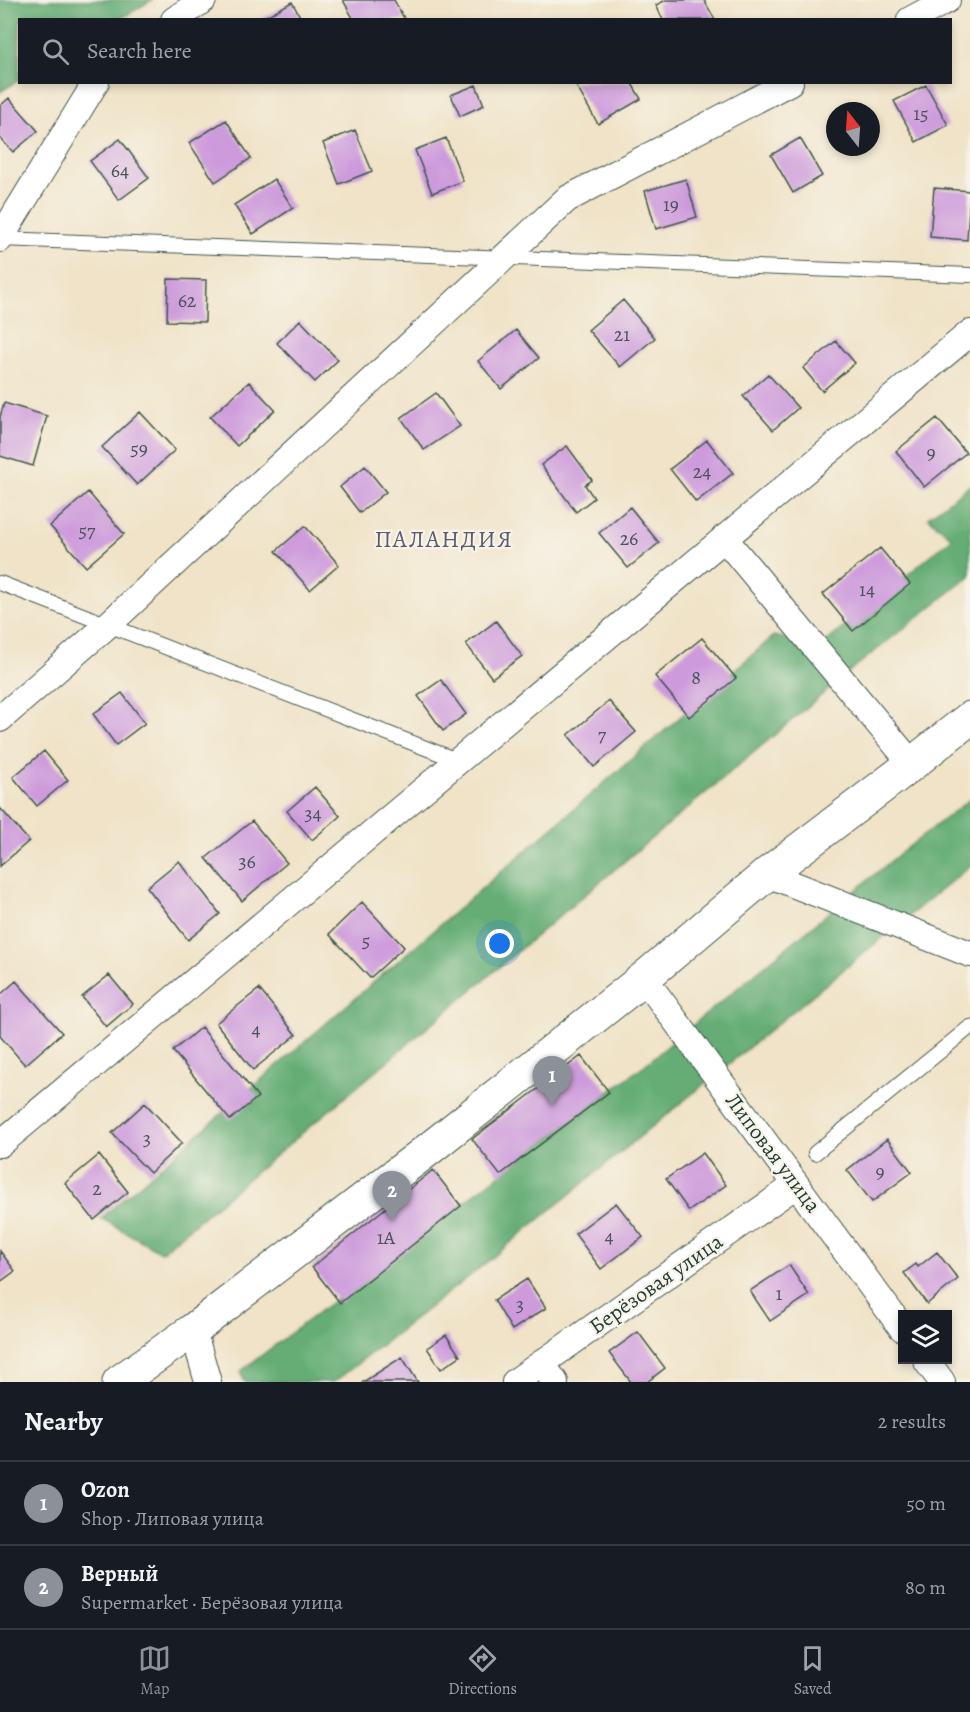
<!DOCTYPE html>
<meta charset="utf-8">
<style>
body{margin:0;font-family:Alegreya,serif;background:#242831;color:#f1f3f6}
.controls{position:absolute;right:18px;bottom:18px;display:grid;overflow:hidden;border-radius:0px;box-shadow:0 3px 9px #0003}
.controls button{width:54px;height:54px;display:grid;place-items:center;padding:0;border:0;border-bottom:2px solid #363941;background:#171b24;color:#f1f3f6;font:30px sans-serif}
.compass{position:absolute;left:826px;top:102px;width:54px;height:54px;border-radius:50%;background:#171b24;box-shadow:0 3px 9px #0003;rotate:343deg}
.you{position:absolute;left:500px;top:944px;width:21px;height:21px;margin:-15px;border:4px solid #fff;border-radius:50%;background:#1a73e8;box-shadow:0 0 0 9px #1a73e833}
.badge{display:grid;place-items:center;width:39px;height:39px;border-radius:50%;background:#8c9099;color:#fff;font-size:20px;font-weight:700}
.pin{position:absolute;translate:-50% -50px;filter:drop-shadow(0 2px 3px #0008)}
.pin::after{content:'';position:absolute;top:32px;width:21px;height:18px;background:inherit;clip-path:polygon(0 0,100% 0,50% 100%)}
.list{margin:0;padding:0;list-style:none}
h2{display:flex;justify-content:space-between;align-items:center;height:78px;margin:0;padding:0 24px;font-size:26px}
h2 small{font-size:20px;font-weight:400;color:#9ea1a6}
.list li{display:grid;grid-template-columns:39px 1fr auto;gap:18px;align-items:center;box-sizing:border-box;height:84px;padding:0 24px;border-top:2px solid #363941}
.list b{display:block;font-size:22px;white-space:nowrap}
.list p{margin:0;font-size:20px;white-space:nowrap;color:#9ea1a6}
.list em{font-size:20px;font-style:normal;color:#9ea1a6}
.icon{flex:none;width:33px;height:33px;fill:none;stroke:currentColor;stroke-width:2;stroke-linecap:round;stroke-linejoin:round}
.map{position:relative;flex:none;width:970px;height:1382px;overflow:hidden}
.search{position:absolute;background:#171b24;box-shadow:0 3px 9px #0003;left:18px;right:18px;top:18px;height:66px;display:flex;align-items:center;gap:15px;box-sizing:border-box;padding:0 21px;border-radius:0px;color:#9ea1a6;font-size:22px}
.sheet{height:246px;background:#171b24}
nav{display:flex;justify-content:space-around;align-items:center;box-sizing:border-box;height:84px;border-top:2px solid #363941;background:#171b24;font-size:16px;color:#9ea1a6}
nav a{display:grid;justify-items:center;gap:3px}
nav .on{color:#8c9099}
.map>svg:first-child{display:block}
</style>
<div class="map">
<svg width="970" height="1382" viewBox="0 0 970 1382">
<rect width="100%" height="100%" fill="#f7f3e8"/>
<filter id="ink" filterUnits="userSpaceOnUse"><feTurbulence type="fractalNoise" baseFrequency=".0167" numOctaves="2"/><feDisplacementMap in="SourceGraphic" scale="12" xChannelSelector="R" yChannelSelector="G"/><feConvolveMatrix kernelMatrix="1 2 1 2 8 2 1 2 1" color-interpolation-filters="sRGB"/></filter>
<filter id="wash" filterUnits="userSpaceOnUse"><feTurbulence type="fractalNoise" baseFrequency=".008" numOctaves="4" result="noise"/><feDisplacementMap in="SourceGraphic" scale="24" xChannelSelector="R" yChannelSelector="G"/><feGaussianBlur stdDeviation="1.35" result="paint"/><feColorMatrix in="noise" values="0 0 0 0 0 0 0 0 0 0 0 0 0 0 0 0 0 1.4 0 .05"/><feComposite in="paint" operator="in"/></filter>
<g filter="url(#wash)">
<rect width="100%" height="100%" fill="#f0e3c7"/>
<path fill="#65ad74" stroke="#427554" stroke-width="1.5" d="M 0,0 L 152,0 L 120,19 L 20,20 L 19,80 L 0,92 Z
M 970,485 L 970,576 L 855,667 L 161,1252 L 101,1218 L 774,636 L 821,646 L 952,538 L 928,517 Z
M 970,799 L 970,866 L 476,1271 L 334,1382 L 244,1382 L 241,1371 L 646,1064 L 897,856 Z"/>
<g id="blocks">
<path fill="#cd9bdc" d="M 343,0 L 394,0 L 405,20 L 354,20 Z
M 666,0 L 704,0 L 715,20 L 663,20 L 656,5 Z
M 292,2 L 302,20 L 259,20 Z
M 574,82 L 631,82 L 641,99 L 598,124 Z
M 476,85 L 484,105 L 460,116 L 451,95 Z
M 926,85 L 948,125 L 916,142 L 894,101 Z
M 9,98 L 38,131 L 13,152 L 0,138 L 0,106 Z
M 226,120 L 251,158 L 215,182 L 189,143 Z
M 355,130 L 372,171 L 339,184 L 323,143 Z
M 446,138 L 463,181 L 432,193 L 415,150 Z
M 800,138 L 822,176 L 793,193 L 771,155 Z
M 120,139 L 149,178 L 119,200 L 90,161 Z
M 274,179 L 293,208 L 253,234 L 234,205 Z
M 686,179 L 697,217 L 656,229 L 645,191 Z
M 934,188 L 970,191 L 967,240 L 930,237 Z
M 168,279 L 206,280 L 205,322 L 167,321 Z
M 623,300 L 655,338 L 620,367 L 588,330 Z
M 300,320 L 338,360 L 315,382 L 277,343 Z
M 516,330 L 539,358 L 501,389 L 478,361 Z
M 836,341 L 855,363 L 822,391 L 803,368 Z
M 768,374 L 798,408 L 773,430 L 743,396 Z
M 249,382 L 275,410 L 237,446 L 210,417 Z
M 436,393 L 460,426 L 424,450 L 401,418 Z
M 4,403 L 47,416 L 33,466 L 0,456 L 0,417 Z
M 140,412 L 175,450 L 137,485 L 102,447 Z
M 937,418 L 966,453 L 924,487 L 896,451 Z
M 707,440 L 733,473 L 696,502 L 670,469 Z
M 567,446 L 592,480 L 585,485 L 594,498 L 576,512 L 541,465 Z
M 365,466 L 386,492 L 360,513 L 340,487 Z
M 88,492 L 124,534 L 86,567 L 50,526 Z
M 630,507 L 659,543 L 628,568 L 599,533 Z
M 305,526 L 339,565 L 310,590 L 276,551 Z
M 880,548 L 910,584 L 853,631 L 823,594 Z
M 496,621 L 522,656 L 492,678 L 466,644 Z
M 702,638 L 736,678 L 689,717 L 655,676 Z
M 441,680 L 466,714 L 443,731 L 418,696 Z
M 122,693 L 145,723 L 116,745 L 93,714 Z
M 609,701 L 636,732 L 594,767 L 568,735 Z
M 44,751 L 68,780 L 37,806 L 13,777 Z
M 315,787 L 340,816 L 312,840 L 287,811 Z
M 0,808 L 29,841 L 0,866 Z
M 252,821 L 287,863 L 242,901 L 206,858 Z
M 179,861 L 220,914 L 188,940 L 147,887 Z
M 362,902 L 404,947 L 370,978 L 329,934 Z
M 109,975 L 133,1004 L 106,1027 L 82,997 Z
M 16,981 L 62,1033 L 25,1065 L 0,1036 L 0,995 Z
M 259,989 L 296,1035 L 253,1070 L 216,1023 Z
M 201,1027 L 258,1097 L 230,1120 L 173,1051 Z
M 581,1056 L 609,1092 L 500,1175 L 472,1139 Z
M 145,1103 L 182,1143 L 150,1173 L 112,1133 Z
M 887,1139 L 912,1172 L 872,1202 L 847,1170 Z
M 703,1153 L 726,1185 L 689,1211 L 666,1179 Z
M 99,1155 L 128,1192 L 94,1220 L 65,1183 Z
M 433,1170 L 461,1206 L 340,1303 L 312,1267 Z
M 616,1203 L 643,1237 L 601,1269 L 575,1234 Z
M 0,1251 L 15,1271 L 0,1282 Z
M 937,1252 L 958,1279 L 927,1304 L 904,1273 L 916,1264 L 918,1267 Z
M 789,1265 L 809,1295 L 770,1321 L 750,1291 Z
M 527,1279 L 546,1308 L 512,1330 L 494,1300 Z
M 638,1332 L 665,1368 L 647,1382 L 631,1382 L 609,1353 Z
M 446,1335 L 460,1356 L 441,1369 L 427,1348 Z
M 402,1357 L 418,1382 L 363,1382 Z"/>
</g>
</g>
<g filter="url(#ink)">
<use href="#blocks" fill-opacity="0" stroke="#3e564a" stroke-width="1.5"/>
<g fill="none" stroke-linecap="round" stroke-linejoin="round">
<defs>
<path id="service" d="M 0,239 L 970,275
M 0,583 L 459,761
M 815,1153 L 970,1027"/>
<path id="minor" d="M 174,20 L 203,0
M 910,20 L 947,0
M 0,239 L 96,82
M 724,538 L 912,764
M 0,719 L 109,624 L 567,199 L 790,82
M 767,874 L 970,954
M 644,978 L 902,1328
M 0,1144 L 970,333
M 193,1330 L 208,1382
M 926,1360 L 942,1382
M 542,1364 L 555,1382
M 515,1382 L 796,1185"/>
<path id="tertiary" d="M 119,1382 L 193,1330 L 429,1149 L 644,978 L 767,874 L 912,764 L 970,718"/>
</defs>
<use href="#service" stroke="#3e564a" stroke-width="16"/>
<use href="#minor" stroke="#3e564a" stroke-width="28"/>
<use href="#tertiary" stroke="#3e564a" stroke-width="35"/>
<use href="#service" stroke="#fff" stroke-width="14"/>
<use href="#minor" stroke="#fff" stroke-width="26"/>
<use href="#tertiary" stroke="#fff" stroke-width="33"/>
</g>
</g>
<g text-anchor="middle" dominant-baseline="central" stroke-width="4.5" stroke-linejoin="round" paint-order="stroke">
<g font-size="20" fill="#4a545e">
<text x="921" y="113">15</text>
<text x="120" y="170">64</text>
<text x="671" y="204">19</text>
<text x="187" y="300">62</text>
<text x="622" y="334">21</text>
<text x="139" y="448">59</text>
<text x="931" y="452">9</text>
<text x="702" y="471">24</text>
<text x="87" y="530">57</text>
<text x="629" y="538">26</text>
<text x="867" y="589">14</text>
<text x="696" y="677">8</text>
<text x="602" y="734">7</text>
<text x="313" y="813">34</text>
<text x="247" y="861">36</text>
<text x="366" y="940">5</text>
<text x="256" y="1029">4</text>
<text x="147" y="1138">3</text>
<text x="880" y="1171">9</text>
<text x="97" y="1188">2</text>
<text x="609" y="1236">4</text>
<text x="386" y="1237">1А</text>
<text x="779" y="1293">1</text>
<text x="520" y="1304">3</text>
</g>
<g font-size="22" fill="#1f3d34" stroke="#f7f3e8">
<text transform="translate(773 1153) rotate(53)">Липовая улица</text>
<text transform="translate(656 1284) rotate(-35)">Берёзовая улица</text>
</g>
<g font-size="24" letter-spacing="1.5" fill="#5c5e6f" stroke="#f7f3e8">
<text x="444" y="539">ПАЛАНДИЯ</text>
</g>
</g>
</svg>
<div class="controls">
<button><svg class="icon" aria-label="layers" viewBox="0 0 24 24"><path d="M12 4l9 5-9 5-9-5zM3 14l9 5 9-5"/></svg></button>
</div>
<svg class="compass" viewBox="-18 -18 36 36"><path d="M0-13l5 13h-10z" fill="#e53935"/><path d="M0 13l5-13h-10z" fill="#9ea1a6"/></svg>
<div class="you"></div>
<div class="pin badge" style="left:552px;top:1106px">1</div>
<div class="pin badge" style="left:392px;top:1221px">2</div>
<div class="search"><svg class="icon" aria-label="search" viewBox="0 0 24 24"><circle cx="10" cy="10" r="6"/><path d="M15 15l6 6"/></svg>Search here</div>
</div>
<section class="sheet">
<h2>Nearby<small>2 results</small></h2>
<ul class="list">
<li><span class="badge">1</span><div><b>Ozon</b><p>Shop · Липовая улица</p></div><em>50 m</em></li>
<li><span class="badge">2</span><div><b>Верный</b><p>Supermarket · Берёзовая улица</p></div><em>80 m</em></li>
</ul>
</section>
<nav>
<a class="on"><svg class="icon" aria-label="map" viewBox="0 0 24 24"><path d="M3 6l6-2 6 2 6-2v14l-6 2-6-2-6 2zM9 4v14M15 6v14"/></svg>Map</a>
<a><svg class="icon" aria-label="directions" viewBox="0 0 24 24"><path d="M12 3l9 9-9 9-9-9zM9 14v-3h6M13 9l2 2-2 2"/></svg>Directions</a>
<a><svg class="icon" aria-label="saved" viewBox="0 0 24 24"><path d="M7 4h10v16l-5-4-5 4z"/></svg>Saved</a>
</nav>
